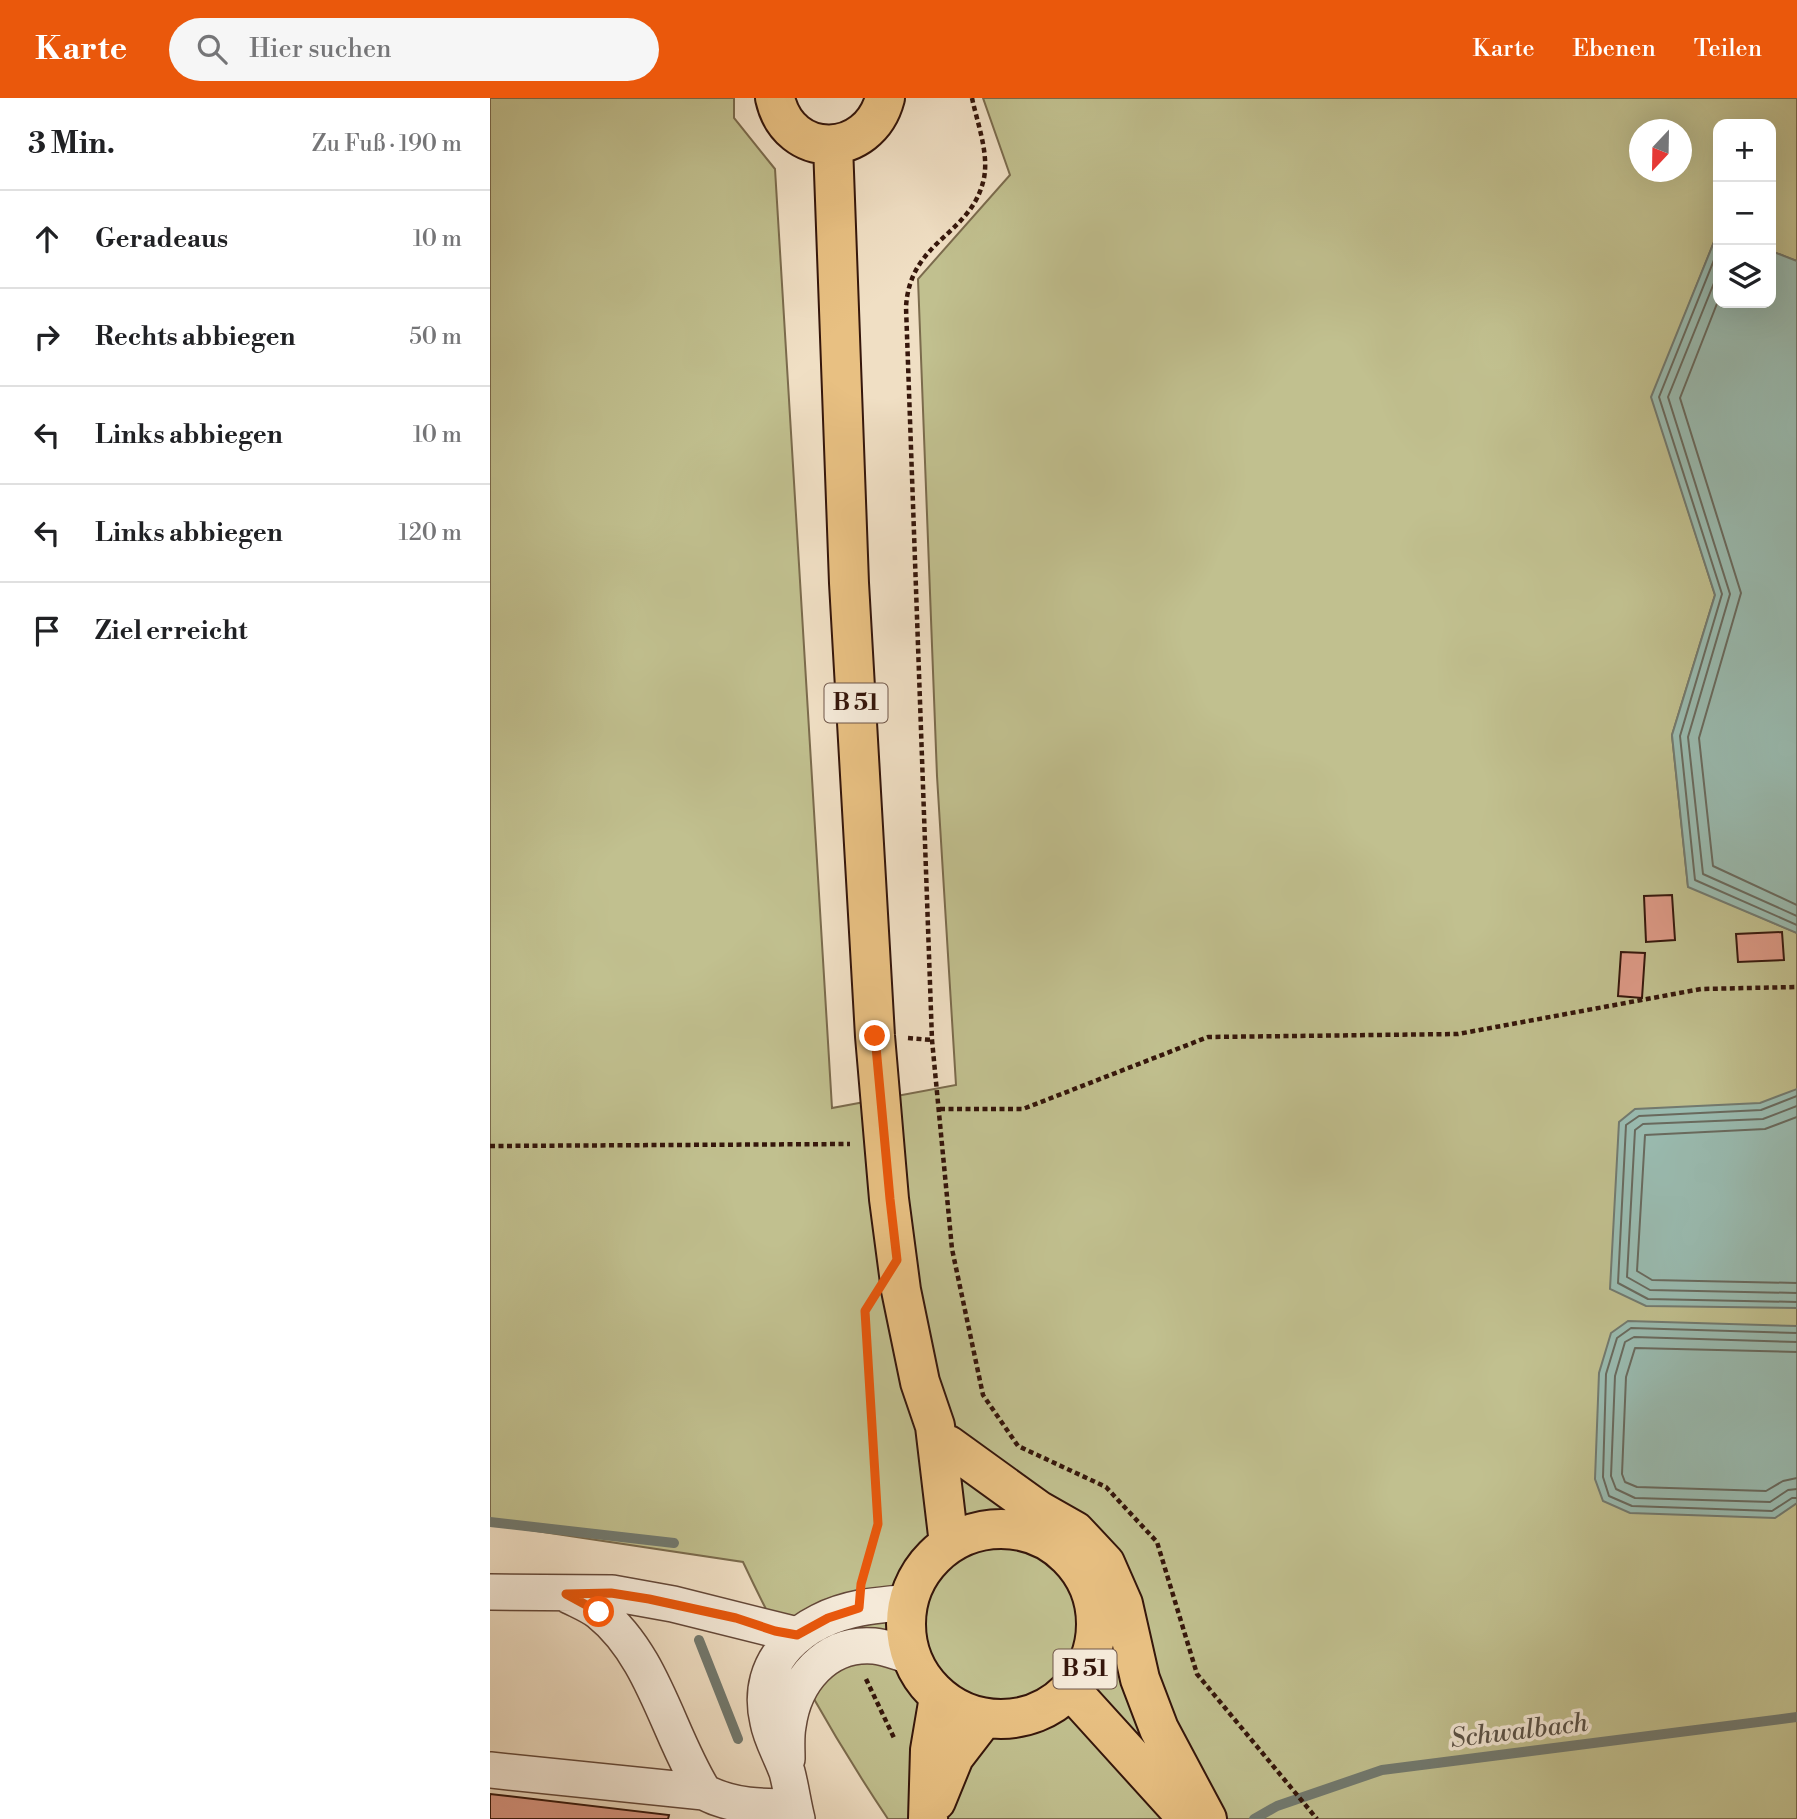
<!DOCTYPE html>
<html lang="de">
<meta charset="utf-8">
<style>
body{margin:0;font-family:"Libre Bodoni",serif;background:#f6f6f6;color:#202124}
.controls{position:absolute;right:21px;top:21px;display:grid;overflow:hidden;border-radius:14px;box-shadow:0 7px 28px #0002}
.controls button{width:63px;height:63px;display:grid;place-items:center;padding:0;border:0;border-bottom:2px solid #e0e0e0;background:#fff;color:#202124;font:35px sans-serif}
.compass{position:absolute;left:1139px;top:21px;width:63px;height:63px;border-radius:50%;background:#fff;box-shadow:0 7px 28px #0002;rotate:202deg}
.stop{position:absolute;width:21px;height:21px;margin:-16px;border:5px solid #ea580c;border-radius:50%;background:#fff}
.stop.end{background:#ea580c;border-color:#fff;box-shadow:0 2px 7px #0008}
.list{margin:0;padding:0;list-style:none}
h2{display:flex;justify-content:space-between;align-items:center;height:91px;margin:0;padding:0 28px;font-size:30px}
h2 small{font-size:23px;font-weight:400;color:#757577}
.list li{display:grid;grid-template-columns:46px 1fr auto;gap:21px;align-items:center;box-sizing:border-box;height:98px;padding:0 28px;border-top:2px solid #e0e0e0}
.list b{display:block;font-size:26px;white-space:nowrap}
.list em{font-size:23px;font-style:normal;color:#757577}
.icon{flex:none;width:38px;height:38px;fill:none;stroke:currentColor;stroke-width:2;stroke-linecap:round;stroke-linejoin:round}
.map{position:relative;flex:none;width:1307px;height:1721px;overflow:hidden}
header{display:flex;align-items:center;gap:42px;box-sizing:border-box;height:98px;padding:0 35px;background:#ea580c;color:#fff}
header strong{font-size:33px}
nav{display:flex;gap:38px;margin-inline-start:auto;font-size:24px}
.search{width:490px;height:63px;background:#f6f6f6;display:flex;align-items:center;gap:18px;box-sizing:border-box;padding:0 24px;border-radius:38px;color:#757577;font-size:26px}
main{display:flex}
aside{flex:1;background:#fff}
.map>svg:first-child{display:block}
</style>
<header>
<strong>Karte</strong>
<div class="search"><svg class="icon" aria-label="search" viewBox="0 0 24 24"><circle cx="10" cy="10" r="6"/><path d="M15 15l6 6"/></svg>Hier suchen</div>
<nav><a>Karte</a><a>Ebenen</a><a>Teilen</a></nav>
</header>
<main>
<aside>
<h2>3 Min.<small>Zu Fuß · 190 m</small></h2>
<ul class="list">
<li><svg class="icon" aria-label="ahead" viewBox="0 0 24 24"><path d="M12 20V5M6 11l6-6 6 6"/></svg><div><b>Geradeaus</b></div><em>10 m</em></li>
<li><svg class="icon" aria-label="right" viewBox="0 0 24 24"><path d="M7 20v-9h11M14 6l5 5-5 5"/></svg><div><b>Rechts abbiegen</b></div><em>50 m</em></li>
<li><svg class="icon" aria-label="left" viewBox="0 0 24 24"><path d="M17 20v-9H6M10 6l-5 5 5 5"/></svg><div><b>Links abbiegen</b></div><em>10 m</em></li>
<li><svg class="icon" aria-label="left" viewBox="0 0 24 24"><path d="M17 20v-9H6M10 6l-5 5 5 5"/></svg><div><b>Links abbiegen</b></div><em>120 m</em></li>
<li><svg class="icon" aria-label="arrive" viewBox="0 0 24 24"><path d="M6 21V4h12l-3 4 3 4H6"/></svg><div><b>Ziel erreicht</b></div></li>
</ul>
</aside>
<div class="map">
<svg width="1307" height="1721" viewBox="0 0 1307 1721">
<rect width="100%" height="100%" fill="#f0dfc4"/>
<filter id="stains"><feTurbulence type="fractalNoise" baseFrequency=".00286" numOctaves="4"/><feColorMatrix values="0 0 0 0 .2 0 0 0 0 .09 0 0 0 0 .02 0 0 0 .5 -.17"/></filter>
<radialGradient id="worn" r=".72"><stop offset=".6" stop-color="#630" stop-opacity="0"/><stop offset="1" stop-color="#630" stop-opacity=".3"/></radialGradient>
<path fill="#c1c08f" stroke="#7b6b4d" stroke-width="2" fill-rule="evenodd" d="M 0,0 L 244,0 L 244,20 L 285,71 L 342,1010 L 466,987 L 447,678 L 428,181 L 520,77 L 493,0 L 1307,0 L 1307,163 L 1281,153 L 1281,26 L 1228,26 L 1228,134 L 1162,299 L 1225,497 L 1182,637 L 1198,788 L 1307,835 L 1307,1721 L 398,1721 C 343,1639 295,1553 253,1464 L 0,1426 ZM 1150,32 L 1192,32 L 1192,74 L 1150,74 Z"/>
<path fill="#9abdb3" stroke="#727a70" stroke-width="2" d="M 1228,134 L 1228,205 L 1281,205 L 1281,153 L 1307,163 L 1307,835 L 1198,789 L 1182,637 L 1225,497 L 1161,299 Z
M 1307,991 L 1307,1210 L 1156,1208 L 1120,1191 L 1129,1024 L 1145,1011 L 1270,1005 Z
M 1138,1223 L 1307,1228 L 1307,1405 L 1285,1420 L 1140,1415 L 1113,1403 L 1105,1381 L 1109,1275 L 1121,1235 Z"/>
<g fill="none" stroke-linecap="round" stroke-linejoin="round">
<path stroke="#686a5f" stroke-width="2" d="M 1228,152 L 1169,299 L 1232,496 L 1190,638 L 1205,782 L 1307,827
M 1228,175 L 1178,299 L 1240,496 L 1198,639 L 1213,776 L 1307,818
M 1228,203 L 1190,300 L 1251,495 L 1209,640 L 1223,768 L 1307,807
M 1307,998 L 1271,1012 L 1149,1018 L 1136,1027 L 1128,1185 L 1158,1201 L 1307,1204
M 1307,1008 L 1273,1021 L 1153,1026 L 1145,1032 L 1137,1179 L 1160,1192 L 1307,1195
M 1307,1019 L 1275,1031 L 1155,1037 L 1147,1173 L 1162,1182 L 1307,1185
M 1307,1235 L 1141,1230 L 1127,1240 L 1116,1276 L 1113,1379 L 1119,1398 L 1142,1408 L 1282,1413 L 1302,1400 L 1307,1400
M 1307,1244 L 1144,1239 L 1135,1244 L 1125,1278 L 1121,1378 L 1126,1391 L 1145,1400 L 1280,1404 L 1298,1392 L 1307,1391
M 1307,1254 L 1145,1250 L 1136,1279 L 1132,1376 L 1135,1384 L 1147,1389 L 1276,1393 L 1293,1383 L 1307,1380"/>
<path stroke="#727a70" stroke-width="10" d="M 0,1424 L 184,1445
M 209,1542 L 248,1641
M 764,1721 L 787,1708 L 892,1672 L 1307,1619"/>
</g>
<path fill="#dd9986" stroke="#35160b" stroke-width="2" d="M 1182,797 L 1185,842 L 1156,844 L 1154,798 Z
M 1292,834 L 1294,862 L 1248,864 L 1246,836 Z
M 1131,854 L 1155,855 L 1152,900 L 1128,898 Z
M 0,1696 L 179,1717 L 178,1721 L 0,1721 Z"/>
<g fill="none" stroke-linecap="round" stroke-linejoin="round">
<defs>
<path id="minor" d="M 0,1494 L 122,1495 L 183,1506 L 307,1537
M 76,1496 C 87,1502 100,1507 109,1514 C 164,1558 178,1637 214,1694
M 297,1661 C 297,1650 296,1638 298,1628 C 304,1583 336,1544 384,1548 C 396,1549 409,1555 421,1558
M 0,1672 L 214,1694 C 243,1709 273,1709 304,1709
M 307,1721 C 303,1705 301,1689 297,1674 C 291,1657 281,1641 278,1624 C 263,1561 313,1521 370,1510 C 386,1507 402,1506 418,1504"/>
<path id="major" d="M 285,0 C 299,63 379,61 395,0
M 343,47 L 359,485 L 385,938 L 399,1101 L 411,1192 L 430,1284 L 445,1328 L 459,1446
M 458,1347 L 548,1412 L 585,1433 L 615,1465 L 633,1506 L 650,1581 L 669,1631 L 717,1721
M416 1526a95 95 0 1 1 190 0a95 95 0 1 1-190 0Z
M 581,1592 L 698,1721
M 446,1703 L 464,1659 L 494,1620
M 438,1721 L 440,1652 L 449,1599"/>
</defs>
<use href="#minor" stroke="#644839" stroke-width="38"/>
<use href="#major" stroke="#35160b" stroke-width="42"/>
<path stroke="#35160b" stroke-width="4.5" stroke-dasharray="5 3.5" stroke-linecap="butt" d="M 482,0 C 487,24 499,55 494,80 C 482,138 420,141 416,209 L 442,942 L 462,1151 L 493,1297 L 528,1348 L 616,1389 L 667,1444 L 707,1576 L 827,1721
M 418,940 L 442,942
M 450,1011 L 533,1011 L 718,939 L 968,936 L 1211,891 L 1307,889
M 0,1048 L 360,1046
M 374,1475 L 388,1426 L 375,1213 L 378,1207
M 376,1581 L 405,1642"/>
<use href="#minor" stroke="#f5ead9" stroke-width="35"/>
<use href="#major" stroke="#e8c082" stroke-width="38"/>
</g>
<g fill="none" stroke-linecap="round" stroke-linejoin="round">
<path stroke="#ea580c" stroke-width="9" d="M 109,1514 L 76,1496 L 121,1495 L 159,1501 L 246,1520 L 285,1533 L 307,1537 L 338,1520 L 369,1510 L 371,1486 L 388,1426 L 375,1213 L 407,1162 L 400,1101 L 385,938"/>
</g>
<g text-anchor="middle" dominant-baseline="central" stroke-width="7" stroke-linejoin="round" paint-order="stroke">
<g fill="#f5ead9" stroke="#6f5649" stroke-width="2">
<rect x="334.5" y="585.5" width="63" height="39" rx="5"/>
<rect x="563.5" y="1551.5" width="63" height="39" rx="5"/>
</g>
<g font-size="23" font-weight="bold" fill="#35160b">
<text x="366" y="605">B 51</text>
<text x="595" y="1571">B 51</text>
</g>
<g font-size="26" font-style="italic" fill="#585046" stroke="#f5ead9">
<text transform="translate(1029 1633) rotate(-7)">Schwalbach</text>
</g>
</g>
<rect width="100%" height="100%" filter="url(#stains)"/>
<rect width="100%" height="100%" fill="url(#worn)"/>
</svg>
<div class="controls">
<button>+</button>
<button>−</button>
<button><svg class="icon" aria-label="layers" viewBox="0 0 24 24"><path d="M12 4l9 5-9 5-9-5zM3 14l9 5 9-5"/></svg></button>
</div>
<svg class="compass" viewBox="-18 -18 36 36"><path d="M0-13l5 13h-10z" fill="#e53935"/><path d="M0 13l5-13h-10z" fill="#757577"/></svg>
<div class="stop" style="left:109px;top:1514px"></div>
<div class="stop end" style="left:385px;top:938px"></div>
</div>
</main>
